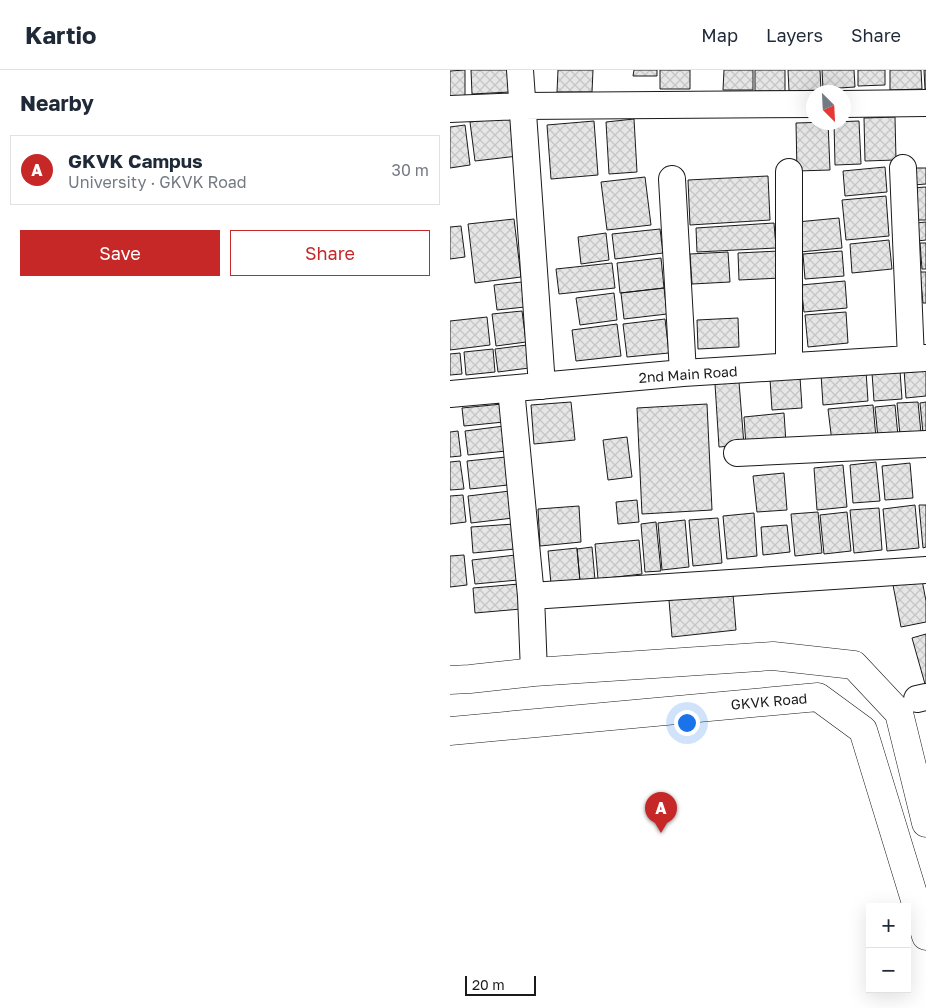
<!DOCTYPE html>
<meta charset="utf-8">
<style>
body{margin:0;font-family:"Golos Text",sans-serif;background:#f2f2f3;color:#1f2937}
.controls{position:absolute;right:15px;bottom:15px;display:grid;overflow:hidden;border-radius:0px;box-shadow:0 5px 20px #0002}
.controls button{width:45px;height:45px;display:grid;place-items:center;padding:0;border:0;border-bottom:1px solid #e0e1e3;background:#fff;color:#1f2937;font:25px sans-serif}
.compass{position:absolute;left:356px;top:15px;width:45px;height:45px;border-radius:50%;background:#fff;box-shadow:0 5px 20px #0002;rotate:156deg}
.scale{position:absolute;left:15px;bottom:12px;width:71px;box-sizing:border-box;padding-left:5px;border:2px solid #1a1a1a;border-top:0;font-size:14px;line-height:18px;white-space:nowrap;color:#1a1a1a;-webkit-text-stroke:4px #fff;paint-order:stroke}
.you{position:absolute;left:236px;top:652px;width:18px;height:18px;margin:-12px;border:4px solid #fff;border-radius:50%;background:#1a73e8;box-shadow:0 0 0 8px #1a73e833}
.badge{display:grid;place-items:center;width:32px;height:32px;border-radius:50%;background:#c62828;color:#fff;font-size:16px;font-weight:700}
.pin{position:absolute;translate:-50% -41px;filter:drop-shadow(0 1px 2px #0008)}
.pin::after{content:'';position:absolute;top:26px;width:18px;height:15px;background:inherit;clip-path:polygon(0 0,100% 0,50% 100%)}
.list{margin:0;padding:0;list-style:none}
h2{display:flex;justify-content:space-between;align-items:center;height:65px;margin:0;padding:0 20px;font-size:21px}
h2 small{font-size:16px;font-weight:400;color:#747a83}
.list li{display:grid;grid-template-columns:32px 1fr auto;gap:15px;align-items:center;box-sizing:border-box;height:70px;margin:0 10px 10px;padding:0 10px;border:1px solid #e0e1e3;border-radius:0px}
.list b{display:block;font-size:19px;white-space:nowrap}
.list p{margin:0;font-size:16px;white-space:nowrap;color:#747a83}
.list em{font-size:16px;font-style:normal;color:#747a83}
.actions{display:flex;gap:10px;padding:15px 20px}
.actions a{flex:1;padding:11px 0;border:1px solid #c62828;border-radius:0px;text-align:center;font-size:18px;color:#c62828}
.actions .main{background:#c62828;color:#fff}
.map{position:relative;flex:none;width:476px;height:938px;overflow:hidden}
header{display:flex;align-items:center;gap:30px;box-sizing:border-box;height:70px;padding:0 25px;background:#fff;border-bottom:1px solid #e0e1e3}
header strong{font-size:24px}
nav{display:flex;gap:28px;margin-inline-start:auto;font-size:18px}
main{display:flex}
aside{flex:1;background:#fff}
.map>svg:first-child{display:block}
</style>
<header>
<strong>Kartio</strong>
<nav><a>Map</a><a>Layers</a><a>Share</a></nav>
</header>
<main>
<aside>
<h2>Nearby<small></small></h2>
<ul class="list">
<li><span class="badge">A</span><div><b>GKVK Campus</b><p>University · GKVK Road</p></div><em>30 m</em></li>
</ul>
<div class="actions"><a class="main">Save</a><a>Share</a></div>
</aside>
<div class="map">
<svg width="476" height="938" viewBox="0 0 476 938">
<defs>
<pattern id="building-cross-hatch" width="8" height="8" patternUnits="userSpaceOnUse" patternTransform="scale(1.25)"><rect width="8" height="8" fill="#e6e6e6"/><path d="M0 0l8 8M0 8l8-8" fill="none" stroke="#c5c5c5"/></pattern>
</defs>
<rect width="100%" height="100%" fill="#fff"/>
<path fill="url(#building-cross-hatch)" stroke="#1a1a1a" d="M 15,0 L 15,31 L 0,31 L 0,1 Z
M 21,0 L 59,0 L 60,22 L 22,24 Z
M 108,0 L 143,0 L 142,22 L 107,22 Z
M 184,0 L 207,0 L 207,6 L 183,6 Z
M 210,0 L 240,0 L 240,19 L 210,19 Z
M 274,0 L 303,0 L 303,20 L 273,20 Z
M 305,0 L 335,0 L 335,21 L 305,21 Z
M 338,0 L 370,0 L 371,20 L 339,21 Z
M 372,0 L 404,0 L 405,17 L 373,19 Z
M 408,0 L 435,0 L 435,15 L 408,16 Z
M 440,0 L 471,0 L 472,19 L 440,20 Z
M 474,0 L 476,0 L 476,19 L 475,19 Z
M 63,47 L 68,86 L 25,91 L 20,52 Z
M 445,47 L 446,90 L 415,91 L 414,48 Z
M 184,49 L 187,102 L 159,104 L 156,52 Z
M 144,51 L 148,105 L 101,109 L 97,55 Z
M 409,51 L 411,94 L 385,95 L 384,52 Z
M 378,52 L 380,100 L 347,101 L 346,53 Z
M 15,55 L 20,95 L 0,98 L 0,57 Z
M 435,97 L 437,122 L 395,126 L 393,101 Z
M 462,98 L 476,98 L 476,114 L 463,115 Z
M 318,106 L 320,150 L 240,155 L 238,110 Z
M 195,107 L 201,155 L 157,160 L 151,112 Z
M 476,117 L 476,150 L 463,150 L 462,118 Z
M 436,126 L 439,166 L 396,170 L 392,130 Z
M 389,148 L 392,178 L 350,182 L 347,152 Z
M 64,149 L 71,207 L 25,213 L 18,154 Z
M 476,152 L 476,170 L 467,171 L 466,153 Z
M 324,153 L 326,178 L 247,182 L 246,158 Z
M 11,156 L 15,187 L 0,189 L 0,157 Z
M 210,159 L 213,183 L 165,189 L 162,164 Z
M 156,163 L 159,190 L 131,194 L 128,167 Z
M 439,170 L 442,199 L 402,203 L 400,174 Z
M 470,173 L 476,173 L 476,199 L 472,199 Z
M 329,181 L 331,208 L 289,210 L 288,183 Z
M 392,181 L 394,206 L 355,209 L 353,184 Z
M 278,182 L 280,212 L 242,214 L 240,184 Z
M 211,188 L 214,218 L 170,223 L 167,193 Z
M 162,193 L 165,218 L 109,224 L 106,199 Z
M 470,202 L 476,202 L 476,233 L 473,233 Z
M 395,211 L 397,238 L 354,242 L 351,215 Z
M 72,212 L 75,237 L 47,240 L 44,215 Z
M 214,218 L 217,244 L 174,249 L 171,223 Z
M 164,223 L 167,250 L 130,255 L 126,228 Z
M 72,241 L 76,272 L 46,276 L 42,244 Z
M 396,242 L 398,273 L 358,277 L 355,245 Z
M 37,247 L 40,275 L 0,280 L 0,251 Z
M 288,248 L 289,277 L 248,279 L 247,250 Z
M 215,249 L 219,283 L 177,287 L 173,254 Z
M 167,254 L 171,286 L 126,291 L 122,260 Z
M 77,275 L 79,298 L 48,302 L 45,279 Z
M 43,279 L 45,302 L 16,305 L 14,282 Z
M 10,283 L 12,304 L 0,305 L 0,284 Z
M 476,297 L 476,326 L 456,328 L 454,299 Z
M 416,301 L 418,331 L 373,335 L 371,304 Z
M 450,301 L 452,329 L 424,331 L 422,303 Z
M 350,307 L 352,338 L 322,340 L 320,309 Z
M 289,312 L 294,375 L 269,377 L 265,314 Z
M 121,332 L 125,370 L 84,374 L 81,335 Z
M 468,332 L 471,363 L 450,365 L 447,333 Z
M 476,332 L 476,362 L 473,363 L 470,333 Z
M 52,334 L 54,352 L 14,356 L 12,338 Z
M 257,334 L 262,440 L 192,444 L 187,338 Z
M 423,335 L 426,368 L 382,372 L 378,339 Z
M 445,335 L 448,366 L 428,368 L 425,337 Z
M 334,343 L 336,373 L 296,376 L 294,347 Z
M 54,356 L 56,381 L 18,385 L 15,361 Z
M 8,361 L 11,386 L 0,387 L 0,362 Z
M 177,367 L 182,407 L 158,410 L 153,370 Z
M 56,387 L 58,415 L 20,419 L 17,391 Z
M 10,391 L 14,419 L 0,420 L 0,392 Z
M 426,392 L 430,431 L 403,433 L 400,395 Z
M 460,393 L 463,428 L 435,430 L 432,396 Z
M 393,395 L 397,437 L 367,440 L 364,398 Z
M 334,403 L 337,440 L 307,442 L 303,406 Z
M 60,421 L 63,448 L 21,453 L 18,426 Z
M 13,425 L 16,452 L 0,454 L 0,426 Z
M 187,430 L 189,452 L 168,454 L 166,432 Z
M 465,435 L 469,478 L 437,481 L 433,439 Z
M 469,435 L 476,435 L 476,477 L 473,478 Z
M 129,436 L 131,472 L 90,476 L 88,439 Z
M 429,438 L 432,480 L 404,483 L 400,440 Z
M 368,442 L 372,483 L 345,486 L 341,444 Z
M 397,442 L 401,481 L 374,484 L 370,445 Z
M 304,443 L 307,486 L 277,489 L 273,446 Z
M 268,448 L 272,493 L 243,496 L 239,450 Z
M 235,450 L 239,497 L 212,500 L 208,453 Z
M 206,452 L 211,501 L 195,502 L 191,454 Z
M 64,454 L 66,479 L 23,483 L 21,457 Z
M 337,455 L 340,482 L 313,485 L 311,457 Z
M 189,470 L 192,504 L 148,509 L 145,474 Z
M 142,477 L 145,510 L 130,511 L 127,479 Z
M 127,478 L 130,511 L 101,514 L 98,481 Z
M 14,485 L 17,515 L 0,517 L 0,486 Z
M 66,485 L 68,510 L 25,514 L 22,490 Z
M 472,510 L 476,531 L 476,552 L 451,557 L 443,515 Z
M 69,514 L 71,539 L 25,543 L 23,518 Z
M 283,524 L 286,560 L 222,567 L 219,530 Z
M 476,564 L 476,613 L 475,614 L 462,568 Z"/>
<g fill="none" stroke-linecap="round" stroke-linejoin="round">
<defs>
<path id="minor" d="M 70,0 L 92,316
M 393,34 L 476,33
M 0,39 L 72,36 L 363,34
M 453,98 L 461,289
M 222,109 L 233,303
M 339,296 L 339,102
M 61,319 L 81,526 L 84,602
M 0,324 L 233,303 L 476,288
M 287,383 L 476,374
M 81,526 L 476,500
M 467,629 L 476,627"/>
<path id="major" d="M 0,610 L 20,609 L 84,602 L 323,586 L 404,595 L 449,643 L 476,753
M 0,661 L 368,627 L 413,660 L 476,866"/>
</defs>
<use href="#minor" stroke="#1a1a1a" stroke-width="28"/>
<use href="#major" stroke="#1a1a1a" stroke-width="29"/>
<use href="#minor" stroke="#fff" stroke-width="26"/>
<use href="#major" stroke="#fff" stroke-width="28"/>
</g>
<g text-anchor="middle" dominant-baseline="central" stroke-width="4" stroke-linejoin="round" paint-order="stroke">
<g font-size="14" fill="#1a1a1a" stroke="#fff">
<text transform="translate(238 304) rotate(-4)">2nd Main Road</text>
<text transform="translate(319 631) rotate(-5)">GKVK Road</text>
</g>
</g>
</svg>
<div class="controls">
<button>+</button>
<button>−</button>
</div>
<svg class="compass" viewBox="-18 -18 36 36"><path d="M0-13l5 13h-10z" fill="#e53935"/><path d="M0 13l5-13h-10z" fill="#747a83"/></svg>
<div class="scale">20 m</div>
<div class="you"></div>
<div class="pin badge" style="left:211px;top:763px">A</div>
</div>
</main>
